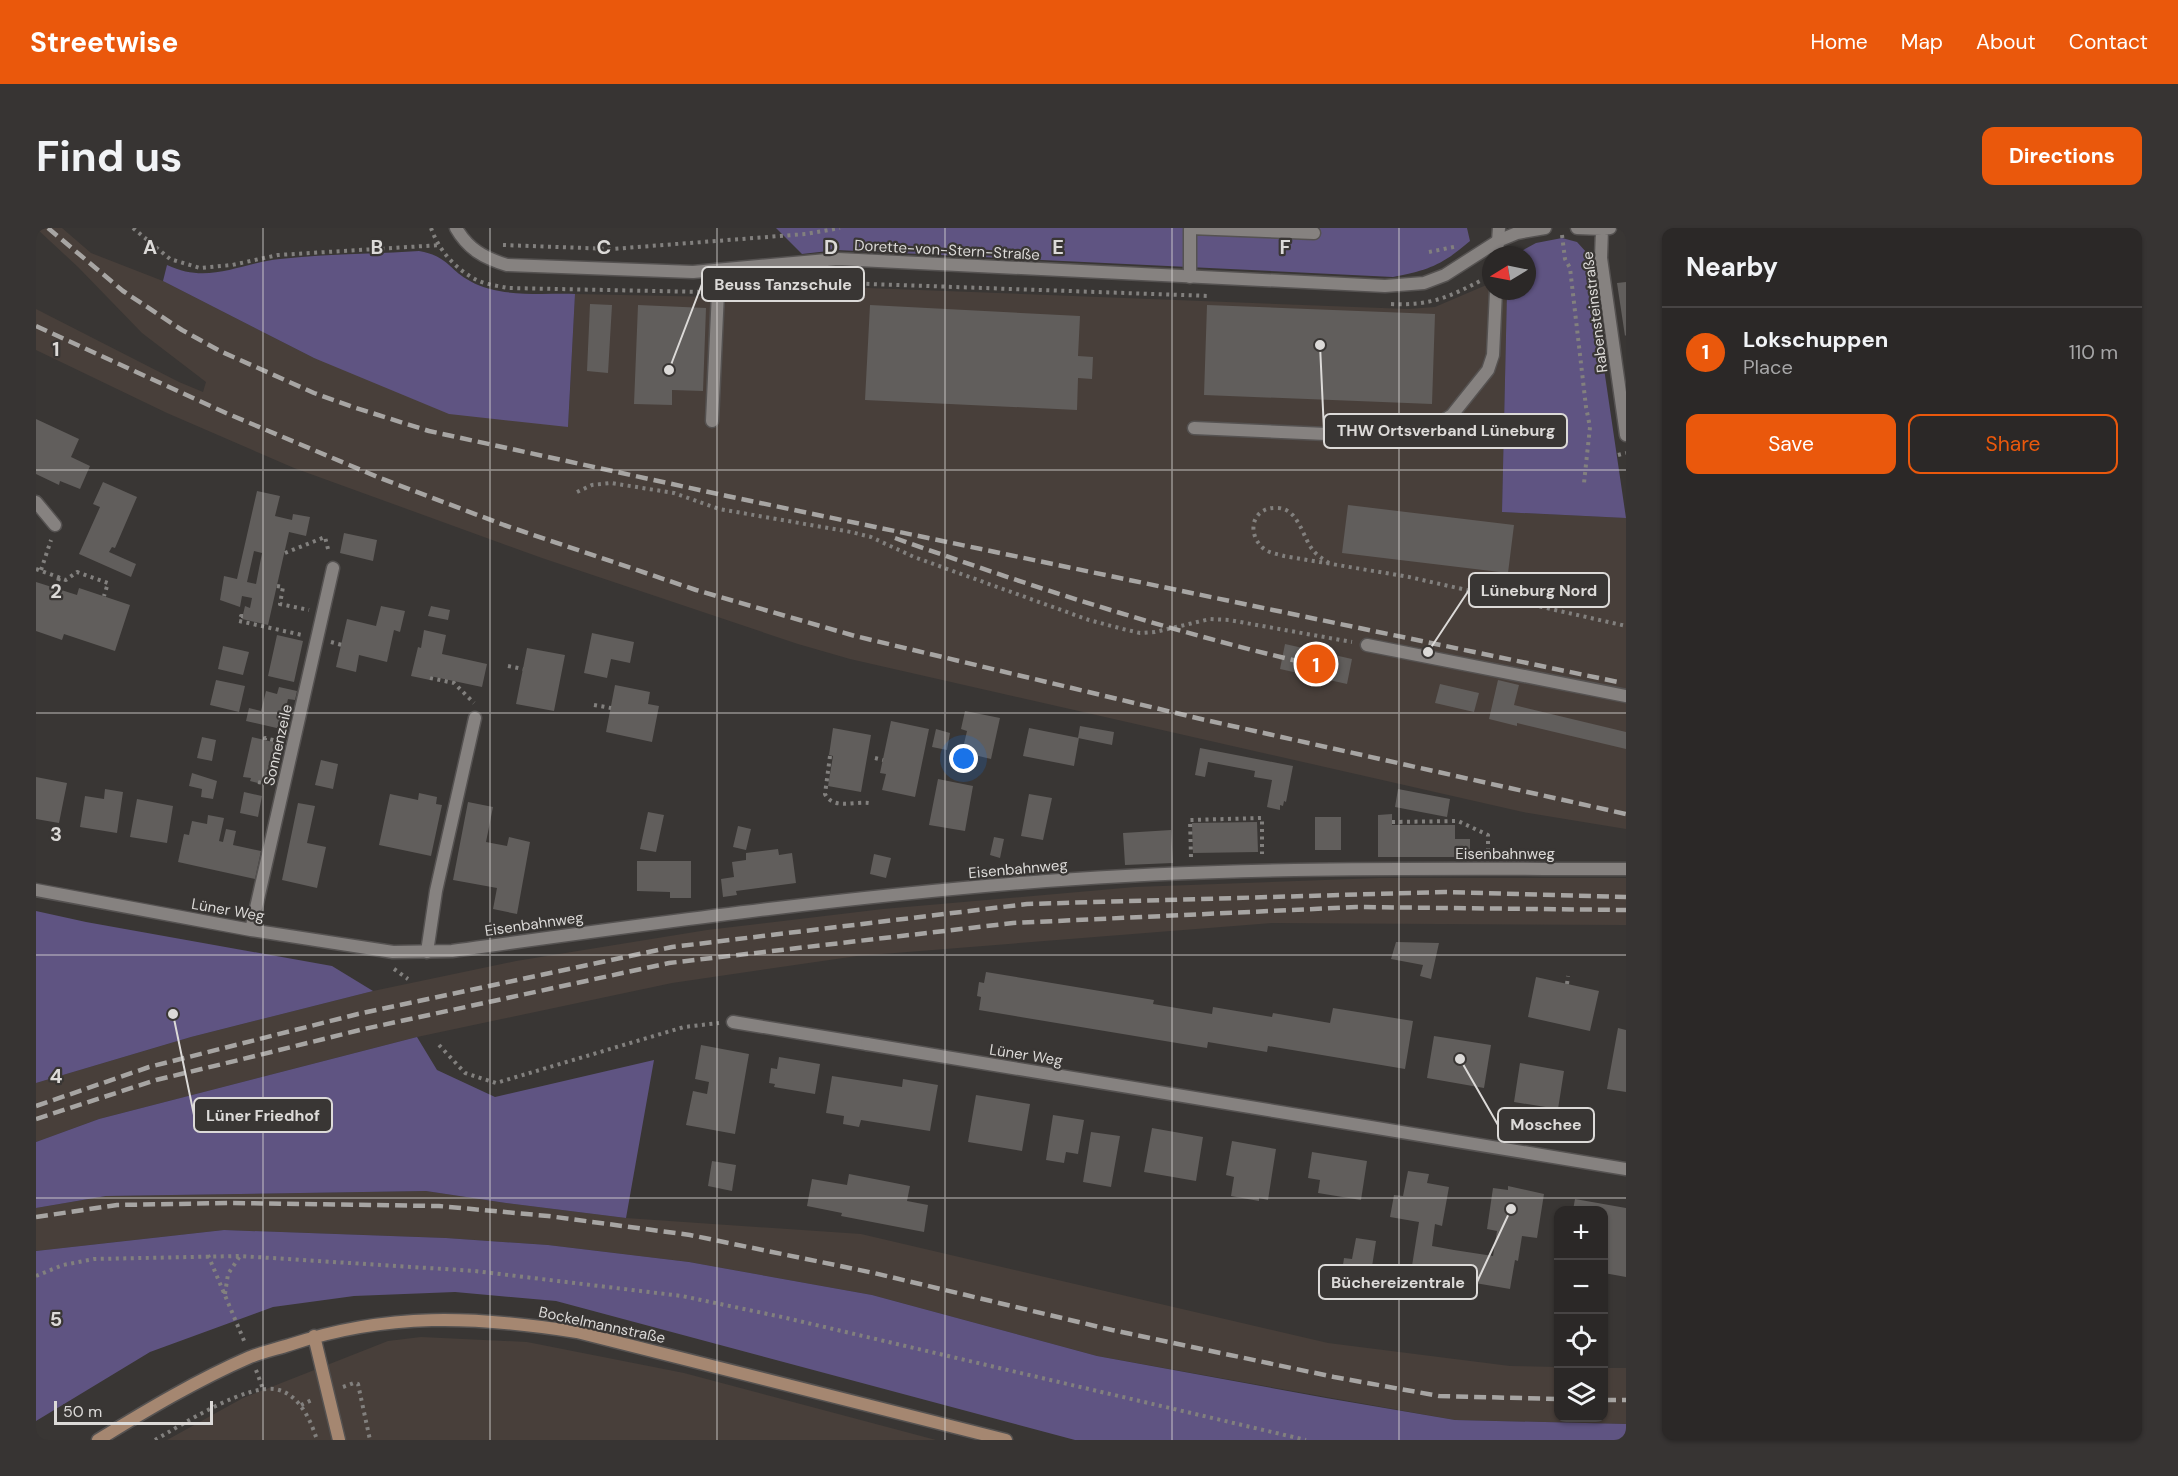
<!DOCTYPE html>
<meta charset="utf-8">
<style>
body{margin:0;font-family:"DM Sans",sans-serif;background:#373433;color:#f1f3f6}
.controls{position:absolute;right:18px;bottom:18px;display:grid;overflow:hidden;border-radius:12px;box-shadow:0 2px 4px #0004}
.controls button{width:54px;height:54px;display:grid;place-items:center;padding:0;border:0;border-bottom:2px solid #474444;background:#2b2827;color:#f1f3f6;font:30px sans-serif}
.compass{position:absolute;left:1446px;top:18px;width:54px;height:54px;border-radius:50%;background:#2b2827;box-shadow:0 2px 4px #0004;rotate:260deg}
.scale{position:absolute;left:18px;bottom:15px;width:159px;box-sizing:border-box;padding-left:6px;border:3px solid #dcdad8;border-top:0;font-size:16px;line-height:21px;white-space:nowrap;color:#dcdad8;-webkit-text-stroke:4px #393634;paint-order:stroke}
.you{position:absolute;left:928px;top:531px;width:21px;height:21px;margin:-15px;border:4px solid #fff;border-radius:50%;background:#1a73e8;box-shadow:0 0 0 9px #1a73e833}
.badge{display:grid;place-items:center;width:39px;height:39px;border-radius:50%;background:#ea580c;color:#fff;font-size:20px;font-weight:700}
.pin{position:absolute;translate:-50% -50%;border:3px solid #fff;box-shadow:0 2px 6px #0006}
.list{margin:0;padding:0;list-style:none}
h2{display:flex;justify-content:space-between;align-items:center;height:78px;margin:0;padding:0 24px;font-size:26px}
h2 small{font-size:20px;font-weight:400;color:#a6a6a7}
.list li{display:grid;grid-template-columns:39px 1fr auto;gap:18px;align-items:center;box-sizing:border-box;height:90px;padding:0 24px;border-top:2px solid #474444}
.list b{display:block;font-size:22px;white-space:nowrap}
.list p{margin:0;font-size:20px;white-space:nowrap;color:#a6a6a7}
.list em{font-size:20px;font-style:normal;color:#a6a6a7}
.actions{display:flex;gap:12px;padding:18px 24px}
.actions a{flex:1;padding:14px 0;border:2px solid #ea580c;border-radius:12px;text-align:center;font-size:21px;color:#ea580c}
.actions .main{background:#ea580c;color:#fff}
.icon{flex:none;width:33px;height:33px;fill:none;stroke:currentColor;stroke-width:2;stroke-linecap:round;stroke-linejoin:round}
.map{position:relative;flex:none;width:1590px;height:1212px;overflow:hidden;border-radius:12px}
header{display:flex;align-items:center;gap:36px;box-sizing:border-box;height:84px;padding:0 30px;background:#ea580c;color:#fff}
header strong{font-size:28px}
nav{display:flex;gap:33px;margin-inline-start:auto;font-size:21px}
.intro{display:flex;align-items:center;justify-content:space-between;box-sizing:border-box;height:144px;padding:0 36px}
h1{margin:0;font-size:42px}
.button{padding:15px 27px;border-radius:12px;background:#ea580c;color:#fff;font-size:21px;font-weight:700}
main{display:flex;gap:36px;padding:0 36px}
aside{flex:1;background:#2b2827;border-radius:12px;box-shadow:0 2px 4px #0004}
.map>svg:first-child{display:block}
</style>
<header>
<strong>Streetwise</strong>
<nav><a>Home</a><a>Map</a><a>About</a><a>Contact</a></nav>
</header>
<div class="intro"><h1>Find us</h1><a class="button">Directions</a></div>
<main>
<div class="map">
<svg width="1590" height="1212" viewBox="0 0 1590 1212">
<rect width="100%" height="100%" fill="#393634"/>
<path fill="#483f3a" d="M 0,0 L 26,0 L 55,25 L 127,53 L 278,130 L 532,199 L 539,66 L 681,69 L 729,66 L 755,60 L 779,58 L 1372,81 L 1399,79 L 1455,55 L 1455,63 L 1471,63 L 1466,284 L 1590,290 L 1590,601 L 1487,584 L 814,431 L 762,416 L 506,330 L 258,240 L 131,185 L 0,122 L 0,81 L 143,154 L 167,164 L 170,154 L 106,105 L 42,39 Z
M 1343,650 L 1590,650 L 1590,697 L 1236,695 L 821,728 L 636,755 L 381,809 L 63,891 L 0,914 L 0,855 L 155,809 L 337,763 L 480,733 L 671,702 L 847,681 L 1099,659 Z
M 390,963 L 470,975 L 590,990 L 825,1006 L 1292,1115 L 1474,1138 L 1522,1139 L 1522,1190 L 1568,1190 L 1568,1140 L 1590,1140 L 1590,1196 L 1419,1192 L 1061,1128 L 836,1067 L 653,1034 L 512,1017 L 410,1010 L 188,1002 L 0,1023 L 0,980 L 70,968 Z
M 385,1109 L 491,1114 L 648,1145 L 900,1212 L 131,1212 L 207,1170 L 352,1113 Z"/>
<path fill="#5f5482" d="M 740,0 L 1431,0 L 1434,13 C 1406,37 1393,42 1357,49 L 801,22 L 766,26 Z
M 1526,10 L 1541,14 L 1551,25 L 1590,290 L 1466,284 L 1471,63 L 1491,63 L 1491,27 L 1478,27 L 1500,15 Z
M 383,23 C 412,28 412,41 434,53 C 464,70 505,65 539,66 L 532,199 L 413,186 L 278,130 L 127,53 L 131,37 C 173,57 203,35 244,31 C 290,26 337,26 383,23 Z
M 0,683 L 50,694 L 296,738 L 337,763 L 155,809 L 0,855 Z
M 381,809 L 401,842 L 459,869 L 618,832 L 590,990 L 470,975 L 390,963 L 70,968 L 0,980 L 0,914 L 63,891 Z
M 188,1002 L 410,1010 L 512,1017 L 653,1034 L 836,1067 L 1061,1128 L 1290,1170 L 1419,1192 L 1590,1196 L 1590,1212 L 1039,1212 L 520,1073 L 419,1064 L 318,1068 L 237,1079 L 114,1124 L 0,1193 L 0,1023 Z"/>
<path fill="#615e5c" fill-rule="evenodd" d="M 1590,54 L 1590,107 L 1589,108 L 1581,55 Z
M 554,76 L 576,77 L 572,145 L 551,143 Z
M 602,77 L 670,80 L 667,163 L 636,162 L 636,177 L 598,176 Z
M 834,77 L 1044,88 L 1042,128 L 1057,129 L 1056,151 L 1042,150 L 1041,182 L 829,172 Z
M 1171,77 L 1399,86 L 1396,176 L 1168,167 Z
M 0,191 L 43,211 L 35,229 L 54,238 L 44,261 L 24,253 L 23,257 L 0,246 Z
M 67,254 L 101,269 L 79,320 L 76,319 L 73,324 L 100,336 L 95,349 L 43,326 L 64,279 L 57,276 Z
M 221,263 L 244,268 L 239,288 L 256,292 L 257,286 L 274,289 L 270,308 L 253,304 L 232,397 L 206,391 L 209,378 L 214,380 L 216,370 L 206,368 L 204,379 L 184,372 L 188,348 L 201,351 ZM 218,323 L 226,325 L 220,356 L 211,354 Z
M 1312,277 L 1478,297 L 1472,345 L 1306,325 Z
M 308,305 L 341,312 L 337,333 L 304,325 Z
M 0,354 L 41,367 L 43,360 L 94,377 L 79,423 L 28,406 L 26,412 L 0,403 Z
M 345,378 L 369,383 L 364,404 L 358,402 L 351,434 L 323,427 L 320,444 L 300,439 L 311,391 L 340,398 Z
M 395,378 L 414,382 L 412,392 L 392,388 Z
M 388,402 L 410,407 L 406,426 L 451,436 L 446,459 L 394,448 L 394,452 L 375,448 L 382,419 L 385,420 Z
M 556,405 L 598,414 L 594,435 L 575,431 L 571,450 L 548,445 Z
M 241,407 L 267,413 L 258,454 L 232,448 Z
M 1249,416 L 1316,431 L 1311,456 L 1244,441 Z
M 187,418 L 213,424 L 207,447 L 182,441 Z
M 491,420 L 529,427 L 518,483 L 480,476 Z
M 180,452 L 209,458 L 203,484 L 174,477 Z
M 1462,452 L 1483,457 L 1478,477 L 1590,504 L 1590,521 L 1481,495 L 1481,498 L 1453,491 Z
M 1404,456 L 1443,465 L 1438,484 L 1399,475 Z
M 579,457 L 614,464 L 612,476 L 623,478 L 616,514 L 570,504 Z
M 243,459 L 261,463 L 259,472 L 252,471 L 245,501 L 210,493 L 213,480 L 225,483 L 230,463 L 241,466 Z
M 929,483 L 964,490 L 955,531 L 926,524 L 931,503 L 925,501 Z
M 855,493 L 893,501 L 879,569 L 846,562 L 850,546 L 844,545 Z
M 1044,498 L 1078,504 L 1076,517 L 1042,510 Z
M 797,500 L 835,507 L 825,564 L 792,558 L 797,528 L 793,527 Z
M 993,500 L 1043,510 L 1038,538 L 987,528 Z
M 900,501 L 914,505 L 911,522 L 896,519 Z
M 166,509 L 180,512 L 176,533 L 161,530 Z
M 216,509 L 241,515 L 232,554 L 222,552 L 222,555 L 214,553 L 215,550 L 207,549 Z
M 1164,520 L 1257,538 L 1250,574 L 1248,573 L 1247,578 L 1244,577 L 1244,582 L 1231,579 L 1236,552 L 1218,549 L 1219,543 L 1172,534 L 1169,549 L 1159,547 Z
M 285,532 L 302,536 L 297,561 L 279,557 Z
M 156,545 L 181,553 L 177,571 L 165,569 L 166,561 L 153,558 Z
M 0,549 L 31,555 L 23,595 L 0,591 Z
M 902,551 L 937,558 L 929,603 L 893,597 Z
M 69,561 L 87,564 L 81,605 L 44,599 L 49,568 L 68,571 Z
M 1362,561 L 1414,571 L 1411,589 L 1359,579 Z
M 208,564 L 226,568 L 222,589 L 204,585 Z
M 383,565 L 401,569 L 400,576 L 406,577 L 395,628 L 343,617 L 354,566 L 382,572 Z
M 993,566 L 1016,570 L 1007,612 L 985,608 Z
M 101,571 L 137,578 L 131,615 L 94,609 Z
M 432,574 L 457,579 L 450,614 L 471,618 L 473,609 L 494,614 L 481,686 L 457,681 L 461,660 L 417,652 Z
M 262,575 L 279,578 L 271,615 L 290,619 L 281,660 L 246,652 Z
M 612,584 L 628,587 L 620,624 L 604,621 Z
M 1356,586 L 1356,597 L 1419,597 L 1419,611 L 1434,611 L 1434,629 L 1342,629 L 1342,587 Z
M 172,587 L 188,590 L 183,613 L 187,614 L 190,601 L 200,603 L 197,617 L 225,623 L 219,651 L 142,634 L 148,606 L 153,607 L 156,593 L 171,596 Z
M 1279,589 L 1305,589 L 1305,622 L 1279,622 Z
M 1221,594 L 1222,624 L 1157,625 L 1156,595 Z
M 702,598 L 715,601 L 710,622 L 697,619 Z
M 1135,602 L 1137,635 L 1089,637 L 1087,605 Z
M 958,609 L 968,611 L 964,630 L 954,627 Z
M 742,621 L 743,627 L 756,625 L 760,655 L 700,663 L 701,667 L 687,669 L 685,651 L 698,649 L 696,634 L 710,632 L 710,625 Z
M 838,626 L 855,630 L 850,650 L 834,646 Z
M 601,633 L 655,633 L 655,670 L 634,670 L 634,664 L 601,663 Z
M 1360,714 L 1403,715 L 1395,751 L 1384,748 L 1387,737 L 1355,731 Z
M 950,744 L 1118,772 L 1117,776 L 1176,786 L 1177,779 L 1236,789 L 1237,785 L 1294,795 L 1297,780 L 1377,793 L 1369,841 L 1232,818 L 1231,824 L 1172,814 L 1171,820 L 943,782 L 945,769 L 941,768 L 943,754 L 948,755 Z
M 1500,749 L 1563,763 L 1554,803 L 1492,789 Z
M 1582,800 L 1590,802 L 1590,864 L 1571,861 Z
M 1398,808 L 1455,817 L 1448,860 L 1391,850 Z
M 665,817 L 713,826 L 699,906 L 650,897 L 657,863 L 671,866 L 673,854 L 659,851 Z
M 743,829 L 784,836 L 779,866 L 738,859 L 739,856 L 733,855 L 735,840 L 741,841 Z
M 1484,835 L 1528,843 L 1522,881 L 1478,874 Z
M 796,848 L 866,859 L 867,851 L 902,857 L 894,903 L 825,892 L 823,899 L 807,896 L 808,888 L 790,885 Z
M 940,867 L 994,876 L 986,923 L 932,914 Z
M 1017,887 L 1048,892 L 1042,926 L 1030,924 L 1028,935 L 1010,932 Z
M 1116,900 L 1167,909 L 1160,953 L 1108,944 Z
M 1055,904 L 1084,908 L 1075,959 L 1047,954 Z
M 1196,913 L 1240,921 L 1232,972 L 1223,970 L 1223,973 L 1195,968 L 1198,949 L 1190,947 Z
M 1276,924 L 1331,933 L 1325,972 L 1282,965 L 1284,952 L 1272,950 Z
M 676,933 L 700,937 L 696,963 L 672,958 Z
M 1372,943 L 1393,946 L 1391,955 L 1413,959 L 1406,998 L 1399,996 L 1396,1018 L 1418,1022 L 1457,1028 L 1461,1003 L 1451,1001 L 1457,960 L 1472,962 L 1472,958 L 1508,966 L 1501,1010 L 1486,1008 L 1482,1033 L 1479,1032 L 1474,1061 L 1375,1044 L 1383,994 L 1354,989 L 1358,967 L 1367,968 Z
M 813,946 L 874,958 L 871,973 L 892,977 L 888,1004 L 805,988 L 806,985 L 771,978 L 776,951 L 811,957 Z
M 1539,971 L 1590,980 L 1590,1049 L 1568,1045 L 1571,1029 L 1568,1028 L 1568,982 L 1537,982 Z
M 1320,1010 L 1340,1013 L 1335,1045 L 1325,1044 L 1324,1054 L 1305,1051 L 1308,1030 L 1316,1031 Z"/>
<g fill="none" stroke-linecap="round" stroke-linejoin="round">
<defs>
<path id="service" d="M 1154,0 L 1278,5
M 1154,0 L 1154,49
M 1461,27 L 1463,0
M 676,193 L 682,64 L 680,42
M 1158,200 L 1358,209 L 1390,204 L 1416,187 L 1452,142 L 1457,127 L 1460,63
M 1331,417 L 1590,468
M 391,724 L 400,663 L 439,490
M 697,794 L 831,816"/>
<path id="minor" d="M 420,0 C 432,21 448,30 471,37 L 657,44 L 802,31 L 1349,58 L 1388,55 L 1409,47 L 1462,13 L 1481,5 L 1509,0
M 1541,0 L 1566,1
M 1574,0 L 1566,1 L 1565,30 L 1590,207
M 0,274 L 19,297
M 0,662 L 215,702 L 357,724 L 416,723 C 613,696 811,668 1010,653 C 1203,638 1397,641 1590,641
M 215,702 L 297,340
M 831,816 L 1590,941"/>
<path id="secondary" d="M 278,1108 L 303,1212
M 62,1212 C 111,1182 161,1152 214,1129 C 227,1124 240,1121 253,1117 C 352,1084 439,1088 541,1104 L 970,1212"/>
</defs>
<use href="#service" stroke="#555251" stroke-width="15"/>
<use href="#minor" stroke="#555251" stroke-width="15"/>
<use href="#secondary" stroke="#555251" stroke-width="15"/>
<path stroke="#82807e" stroke-width="4" stroke-dasharray="3 4.5" stroke-linecap="butt" d="M 97,0 L 134,31 L 164,40 L 196,37 L 242,27 L 405,17
M 395,0 C 403,23 421,43 443,53 C 452,57 463,58 472,60 L 668,64
M 1526,7 L 1529,31 L 1534,40 L 1550,179 L 1554,199 L 1548,255
M 467,17 L 576,21 L 770,6 L 804,0
M 1393,24 L 1422,18
M 696,64 L 765,55 L 806,55 L 1174,68
M 1355,76 C 1395,78 1413,69 1448,51
M 1582,227 L 1590,225
M 541,264 L 556,257 L 575,255 L 638,265 L 683,281 L 815,304 L 835,309 L 878,329 L 1053,392 L 1087,401 L 1104,405 L 1119,404 L 1174,391 L 1193,392 L 1316,414
M 249,325 L 289,309 L 293,325
M 1293,335 C 1287,331 1280,327 1276,321 C 1266,307 1262,281 1242,280 C 1216,278 1210,305 1227,320 C 1232,325 1242,326 1248,328 L 1373,349 L 1590,398
M 0,341 L 30,352 L 41,344 L 72,355 L 68,368
M 5,342 L 15,312
M 241,358 L 247,359 L 244,376 L 273,382
M 20,360 L 23,350
M 207,388 L 205,388 L 203,393 L 266,407
M 295,414 L 306,417
M 472,438 L 487,441
M 394,450 L 418,455 L 438,475
M 558,477 L 575,480
M 229,512 L 229,510 L 241,513
M 794,528 L 789,566 C 797,582 818,573 833,575
M 839,530 L 847,532
M 222,554 L 233,556
M 1356,594 L 1422,593 L 1452,607 L 1452,625
M 1155,629 L 1154,592 L 1226,590 L 1226,626
M 358,741 L 372,751
M 1531,756 L 1532,748
M 403,817 L 429,845 L 460,855 L 648,799 L 683,795
M 172,1027 L 209,1115
M 0,1048 L 27,1037 L 58,1031 L 204,1028 L 439,1043 L 646,1068 L 746,1089 L 1270,1212
M 189,1066 L 192,1046 L 204,1028
M 220,1142 L 227,1161
M 307,1159 L 318,1155 L 322,1156 L 334,1212
M 265,1177 L 278,1171
M 119,1212 C 146,1197 213,1153 243,1162 C 264,1168 275,1193 281,1212"/>
<use href="#service" stroke="#868280" stroke-width="12"/>
<use href="#minor" stroke="#868280" stroke-width="12"/>
<use href="#secondary" stroke="#a58771" stroke-width="12"/>
<path stroke="#a7a5a3" stroke-width="4.5" stroke-dasharray="12 6" stroke-linecap="butt" d="M 12,0 L 87,63 L 146,102 L 184,123 L 278,165 L 320,180 L 393,203 L 691,268 L 1582,454
M 0,98 L 190,185 L 344,250 L 468,297 L 660,362 L 819,408 L 1165,491 L 1590,586
M 859,310 C 999,360 1141,406 1287,439
M 0,878 L 113,839 L 322,786 L 636,719 L 991,676 L 1409,664 L 1590,669
M 0,891 L 120,852 L 203,832 L 328,801 L 633,735 L 977,695 L 1320,679 L 1590,682
M 0,989 L 81,977 L 194,975 L 403,978 L 512,988 L 654,1007 L 838,1045 L 1076,1102 L 1298,1149 L 1403,1168 L 1522,1171
M 1568,1172 L 1590,1172"/>
</g>
<path fill="none" stroke="#dcdad8" stroke-width="1.5" stroke-opacity="0.55" d="M 227,0 L 227,1212M 454,0 L 454,1212M 681,0 L 681,1212M 909,0 L 909,1212M 1136,0 L 1136,1212M 1363,0 L 1363,1212M 0,242 L 1590,242M 0,485 L 1590,485M 0,727 L 1590,727M 0,970 L 1590,970"/>
<g text-anchor="middle" dominant-baseline="central" stroke-width="4.5" stroke-linejoin="round" paint-order="stroke">
<g font-size="15" fill="#dcdad8" stroke="#393634">
<text transform="translate(911 22) rotate(3)">Dorette-von-Stern-Straße</text>
<text transform="translate(1559 84) rotate(-97)">Rabensteinstraße</text>
<text transform="translate(242 517) rotate(-77)">Sonnenzeile</text>
<text x="1469" y="626">Eisenbahnweg</text>
<text transform="translate(982 641) rotate(-5)">Eisenbahnweg</text>
<text transform="translate(192 682) rotate(10)">Lüner Weg</text>
<text transform="translate(498 696) rotate(-8)">Eisenbahnweg</text>
<text transform="translate(990 827) rotate(9)">Lüner Weg</text>
<text transform="translate(566 1097) rotate(12)">Bockelmannstraße</text>
</g>
</g>
<g font-size="20" text-anchor="middle" font-weight="bold" fill="#dcdad8" stroke="#393634" stroke-width="4.5" stroke-linejoin="round" paint-order="stroke">
<text x="114" y="26">A</text>
<text x="341" y="26">B</text>
<text x="568" y="26">C</text>
<text x="795" y="26">D</text>
<text x="1022" y="26">E</text>
<text x="1249" y="26">F</text>
<text x="20" y="128">1</text>
<text x="20" y="370">2</text>
<text x="20" y="613">3</text>
<text x="20" y="855">4</text>
<text x="20" y="1098">5</text>
</g>
<path fill="none" stroke="#dcdad8" stroke-width="2" d="M633 142L666 56M1284 117L1288 203M1392 424L1433 362M137 786L158 887M1424 831L1462 897M1475 981L1441 1054"/>
<g fill="#dcdad8" stroke="#393634" stroke-width="2">
<circle cx="633" cy="142" r="6"/>
<circle cx="1284" cy="117" r="6"/>
<circle cx="1392" cy="424" r="6"/>
<circle cx="137" cy="786" r="6"/>
<circle cx="1424" cy="831" r="6"/>
<circle cx="1475" cy="981" r="6"/>
</g>
<g fill="#393634" stroke="#dcdad8" stroke-width="2">
<rect x="666" y="39" width="162" height="34" rx="6"/>
<rect x="1288" y="186" width="243" height="34" rx="6"/>
<rect x="1433" y="345" width="140" height="34" rx="6"/>
<rect x="158" y="870" width="138" height="34" rx="6"/>
<rect x="1462" y="880" width="96" height="34" rx="6"/>
<rect x="1283" y="1037" width="158" height="34" rx="6"/>
</g>
<g font-size="16" text-anchor="middle" font-weight="bold" fill="#dcdad8">
<text x="747" y="62">Beuss Tanzschule</text>
<text x="1410" y="208">THW Ortsverband Lüneburg</text>
<text x="1503" y="368">Lüneburg Nord</text>
<text x="227" y="893">Lüner Friedhof</text>
<text x="1510" y="902">Moschee</text>
<text x="1362" y="1060">Büchereizentrale</text>
</g>
</svg>
<div class="controls">
<button>+</button>
<button>−</button>
<button><svg class="icon" aria-label="locate" viewBox="0 0 24 24"><circle cx="12" cy="12" r="6"/><path d="M12 2v4M12 18v4M2 12h4M18 12h4"/></svg></button>
<button><svg class="icon" aria-label="layers" viewBox="0 0 24 24"><path d="M12 4l9 5-9 5-9-5zM3 14l9 5 9-5"/></svg></button>
</div>
<svg class="compass" viewBox="-18 -18 36 36"><path d="M0-13l5 13h-10z" fill="#e53935"/><path d="M0 13l5-13h-10z" fill="#a6a6a7"/></svg>
<div class="scale">50 m</div>
<div class="you"></div>
<div class="pin badge" style="left:1280px;top:436px">1</div>
</div>
<aside>
<h2>Nearby<small></small></h2>
<ul class="list">
<li><span class="badge">1</span><div><b>Lokschuppen</b><p>Place</p></div><em>110 m</em></li>
</ul>
<div class="actions"><a class="main">Save</a><a>Share</a></div>
</aside>
</main>
